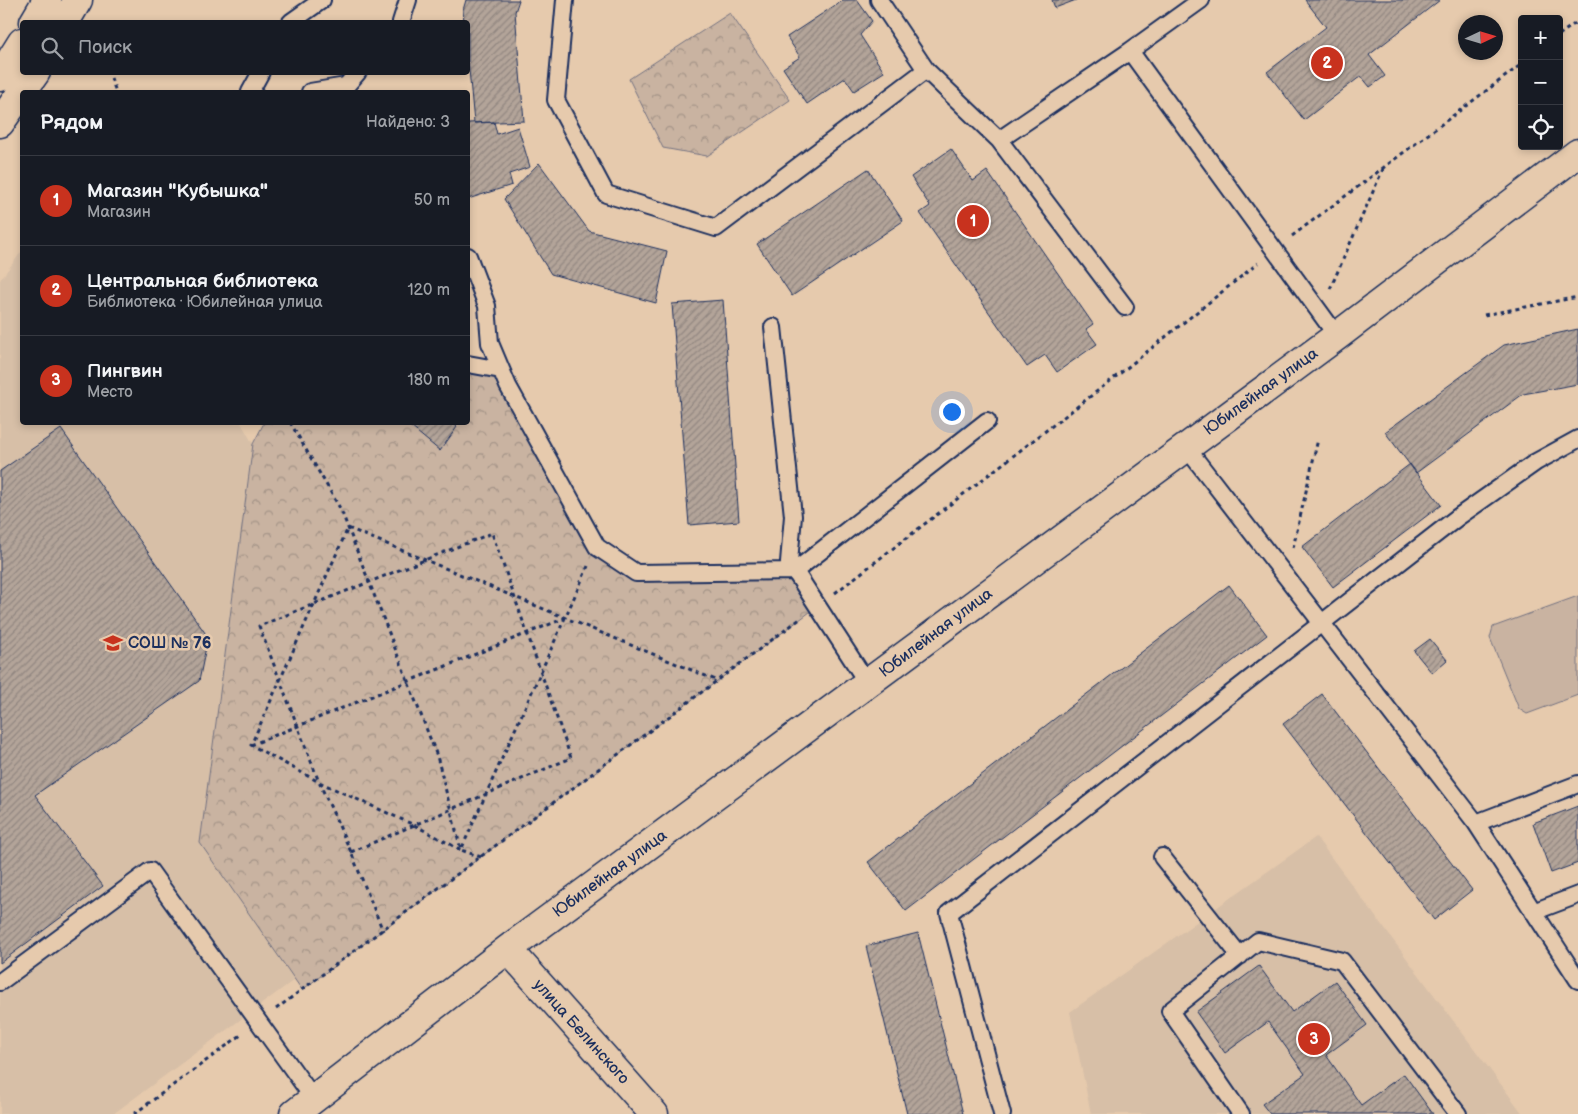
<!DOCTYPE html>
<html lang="ru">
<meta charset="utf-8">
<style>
body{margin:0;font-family:"Balsamiq Sans",sans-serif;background:#20242c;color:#f1f3f6}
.controls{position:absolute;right:15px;top:15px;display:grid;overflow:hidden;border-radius:5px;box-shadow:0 2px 8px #0003}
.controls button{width:45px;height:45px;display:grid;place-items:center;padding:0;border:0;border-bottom:1px solid #363941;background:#171b24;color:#f1f3f6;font:25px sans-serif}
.compass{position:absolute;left:1458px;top:15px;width:45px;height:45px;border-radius:50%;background:#171b24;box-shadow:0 2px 8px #0003;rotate:86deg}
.you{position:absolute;left:951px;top:411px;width:18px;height:18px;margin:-12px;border:4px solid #fff;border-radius:50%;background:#1a73e8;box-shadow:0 0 0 8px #1a73e833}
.badge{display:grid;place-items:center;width:32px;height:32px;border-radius:50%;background:#c8321e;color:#fff;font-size:16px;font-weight:700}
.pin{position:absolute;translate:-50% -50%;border:2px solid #fff;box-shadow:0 1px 5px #0006}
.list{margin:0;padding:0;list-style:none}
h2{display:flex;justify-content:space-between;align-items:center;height:65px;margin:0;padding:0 20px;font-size:21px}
h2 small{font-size:16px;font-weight:400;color:#9ea1a6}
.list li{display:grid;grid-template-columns:32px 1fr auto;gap:15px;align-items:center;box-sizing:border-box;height:90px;padding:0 20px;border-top:1px solid #363941}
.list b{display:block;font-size:19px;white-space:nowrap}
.list p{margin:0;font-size:16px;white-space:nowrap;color:#9ea1a6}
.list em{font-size:16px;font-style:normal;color:#9ea1a6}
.icon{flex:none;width:28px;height:28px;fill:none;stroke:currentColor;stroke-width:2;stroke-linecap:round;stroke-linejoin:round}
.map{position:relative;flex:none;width:1578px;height:1114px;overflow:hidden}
.search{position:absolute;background:#171b24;box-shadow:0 2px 8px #0003;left:20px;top:20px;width:450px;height:55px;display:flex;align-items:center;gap:12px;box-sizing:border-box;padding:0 18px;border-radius:5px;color:#9ea1a6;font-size:19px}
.panel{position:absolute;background:#171b24;box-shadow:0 2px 8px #0003;left:20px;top:90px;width:450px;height:335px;border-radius:5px}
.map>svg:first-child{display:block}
</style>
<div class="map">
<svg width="1578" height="1114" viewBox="0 0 1578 1114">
<defs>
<pattern id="forest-crowns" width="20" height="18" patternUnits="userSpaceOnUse" patternTransform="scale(1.25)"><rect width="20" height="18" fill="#c9b3a1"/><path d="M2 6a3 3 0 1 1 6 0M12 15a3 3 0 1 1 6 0" fill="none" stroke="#a29286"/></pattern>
<pattern id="building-hatch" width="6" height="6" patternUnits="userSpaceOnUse" patternTransform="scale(1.25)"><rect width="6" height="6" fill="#b3a499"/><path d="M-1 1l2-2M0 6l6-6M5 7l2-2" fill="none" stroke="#918680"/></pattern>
</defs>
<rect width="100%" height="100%" fill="#e6caad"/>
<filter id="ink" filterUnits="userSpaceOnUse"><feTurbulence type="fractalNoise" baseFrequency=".02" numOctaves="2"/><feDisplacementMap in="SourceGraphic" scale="10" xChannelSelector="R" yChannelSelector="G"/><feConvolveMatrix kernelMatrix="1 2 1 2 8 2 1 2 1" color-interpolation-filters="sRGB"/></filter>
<g filter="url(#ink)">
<path fill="#d7bfa7" d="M 22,251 L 22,422 L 241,423 L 253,444 L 200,842 L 298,977 L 113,1114 L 0,1114 L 0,280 Z
M 1316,837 L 1523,1114 L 1091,1114 L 1070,1012 Z"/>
<path fill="url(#forest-crowns)" stroke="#727180" d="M 730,13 L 790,100 L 707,156 L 663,148 L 629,79 Z
M 468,364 L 501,370 L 597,547 L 636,573 L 795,571 L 818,606 L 302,990 L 200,843 L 253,444 L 264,423 L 468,422 Z"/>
<path fill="#c9b3a1" stroke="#727180" d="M 1578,596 L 1578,695 L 1527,714 L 1519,709 L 1490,638 L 1493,627 Z"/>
<path fill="url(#building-hatch)" stroke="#1b2f5e" d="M 466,0 L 519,0 L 515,12 L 524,121 L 474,123 L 468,59 L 468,22 L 464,22 L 463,10 Z
M 843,0 L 857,0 L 872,21 L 860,35 L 884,72 L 854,91 L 845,78 L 807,104 L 783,68 L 800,57 L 787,37 Z
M 1052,0 L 1076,0 L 1055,8 Z
M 1305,0 L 1440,0 L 1369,55 L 1385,76 L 1370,87 L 1361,76 L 1304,120 L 1267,72 L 1326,27 Z
M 494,122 L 497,134 L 518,127 L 530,167 L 509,174 L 512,185 L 468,199 L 468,123 Z
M 951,149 L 973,181 L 987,171 L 1093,324 L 1086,329 L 1097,344 L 1057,372 L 1045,355 L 1027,367 L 920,213 L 930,206 L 911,177 Z
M 539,163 L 589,231 L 667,251 L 656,303 L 551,274 L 504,199 Z
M 868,169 L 903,221 L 792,296 L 757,244 Z
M 723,300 L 739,521 L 689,525 L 672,304 Z
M 1578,329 L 1578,384 L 1523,394 L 1416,473 L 1385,432 L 1504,345 Z
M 405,422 L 452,422 L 457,427 L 440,451 Z
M 61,429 L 208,637 L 199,681 L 35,795 L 103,886 L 0,963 L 0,471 Z
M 1410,464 L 1441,505 L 1333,587 L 1302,547 Z
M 1229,585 L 1267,635 L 906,911 L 868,862 Z
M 1430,639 L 1447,660 L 1432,673 L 1414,651 Z
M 1322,694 L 1472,890 L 1434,920 L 1283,724 Z
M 1578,806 L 1578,863 L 1551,873 L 1533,823 Z
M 918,933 L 963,1114 L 907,1114 L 866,946 Z
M 1259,966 L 1292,1012 L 1335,981 L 1367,1025 L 1326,1055 L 1361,1105 L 1404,1074 L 1433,1114 L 1270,1114 L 1262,1104 L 1305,1074 L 1268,1022 L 1225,1053 L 1196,1012 Z"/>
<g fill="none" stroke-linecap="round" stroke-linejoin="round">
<defs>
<path id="service" d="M 565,0 L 556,100 L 606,194 L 716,228 L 926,70
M 879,0 L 926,70 L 999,140
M 1201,0 L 1130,51 L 1337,336
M 291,22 L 322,0
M 401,22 L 408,0
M 250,92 L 261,72
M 310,92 L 346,86 L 358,72
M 468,256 L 487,306 L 490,343 L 508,386 L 597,547 L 636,573 L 795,571 L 987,421
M 1125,307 L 999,140 L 1130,51
M 773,327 L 793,516 L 789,562 L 868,684
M 468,364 L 501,370
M 1186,447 L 1476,823 L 1578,980
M 1476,823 L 1578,784
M 1162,857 L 1240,956
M 1533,912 L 1578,895
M 0,982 L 150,871 L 314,1099
M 1002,1114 L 949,913 L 1458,517 L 1536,462 L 1578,439
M 1241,1114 L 1170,1011 L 1258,941 L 1342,961 L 1458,1114"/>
<path id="minor" d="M 508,949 L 654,1114
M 294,1114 L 508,949 L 1337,336 L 1578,153"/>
<path id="tertiary" d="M 34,22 L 47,0
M 65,22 L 78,0
M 0,77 L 22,42
M 0,123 L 36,72"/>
</defs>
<use href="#service" stroke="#1b2f5e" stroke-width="20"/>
<use href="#minor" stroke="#1b2f5e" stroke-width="31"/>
<use href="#tertiary" stroke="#1b2f5e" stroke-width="31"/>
<path stroke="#1b2f5e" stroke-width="3" stroke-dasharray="4 4" stroke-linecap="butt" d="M 1559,35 L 1577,22
M 111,78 L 116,92
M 1292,236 L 1522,64
M 1330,289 L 1383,169
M 1484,315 L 1578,297
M 290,422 L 341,510 L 348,528 L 437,756 L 461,850 L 481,857
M 1293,548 L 1318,439
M 588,566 C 546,661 503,756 461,850 L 414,825 L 319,782 L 251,745 L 348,528 L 718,681
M 835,593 L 1113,379 L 1258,263
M 251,745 L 565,618
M 351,852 L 571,758 L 492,533 L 259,626 L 319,782 L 351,852 L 383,931
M 276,1009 L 800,619
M 134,1114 L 241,1035"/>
<use href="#service" stroke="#e6caad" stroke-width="16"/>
<use href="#minor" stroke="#e6caad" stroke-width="28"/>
<use href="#tertiary" stroke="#e6caad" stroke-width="28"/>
</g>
</g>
<defs>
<symbol id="school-bare" viewBox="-9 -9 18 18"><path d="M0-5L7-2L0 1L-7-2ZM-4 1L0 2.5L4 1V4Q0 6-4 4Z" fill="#c8321e" stroke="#e6caad" stroke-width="2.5" paint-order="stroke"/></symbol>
</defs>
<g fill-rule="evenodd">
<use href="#school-bare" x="99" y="629" width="28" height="28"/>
</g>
<g text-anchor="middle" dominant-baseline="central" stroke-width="5" stroke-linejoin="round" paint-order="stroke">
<g font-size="16" fill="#1b2f5e" stroke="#e6caad">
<text transform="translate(1261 392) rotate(-36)">Юбилейная улица</text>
<text transform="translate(936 633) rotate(-37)">Юбилейная улица</text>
<text transform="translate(610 874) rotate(-36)">Юбилейная улица</text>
<text transform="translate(581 1032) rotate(48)">улица Белинского</text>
</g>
<g font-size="16" font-weight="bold" fill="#1b2f5e" stroke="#e6caad" text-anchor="start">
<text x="128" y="643">СОШ № 76</text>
</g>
</g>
</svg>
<div class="controls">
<button>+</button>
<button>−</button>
<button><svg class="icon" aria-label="locate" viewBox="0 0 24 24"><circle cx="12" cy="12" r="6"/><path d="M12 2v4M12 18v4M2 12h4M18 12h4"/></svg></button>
</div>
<svg class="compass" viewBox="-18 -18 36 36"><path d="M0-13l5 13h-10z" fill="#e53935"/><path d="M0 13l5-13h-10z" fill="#9ea1a6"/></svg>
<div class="you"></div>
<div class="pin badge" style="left:973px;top:221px">1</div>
<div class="pin badge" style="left:1327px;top:63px">2</div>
<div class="pin badge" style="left:1314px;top:1039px">3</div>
<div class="search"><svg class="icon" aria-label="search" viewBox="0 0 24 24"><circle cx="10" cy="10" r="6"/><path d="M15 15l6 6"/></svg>Поиск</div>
<section class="panel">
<h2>Рядом<small>Найдено: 3</small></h2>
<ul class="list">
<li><span class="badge">1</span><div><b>Магазин &quot;Кубышка&quot;</b><p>Магазин</p></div><em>50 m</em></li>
<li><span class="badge">2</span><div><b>Центральная библиотека</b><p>Библиотека · Юбилейная улица</p></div><em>120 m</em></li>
<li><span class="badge">3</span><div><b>Пингвин</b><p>Место</p></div><em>180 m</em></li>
</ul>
</section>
</div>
